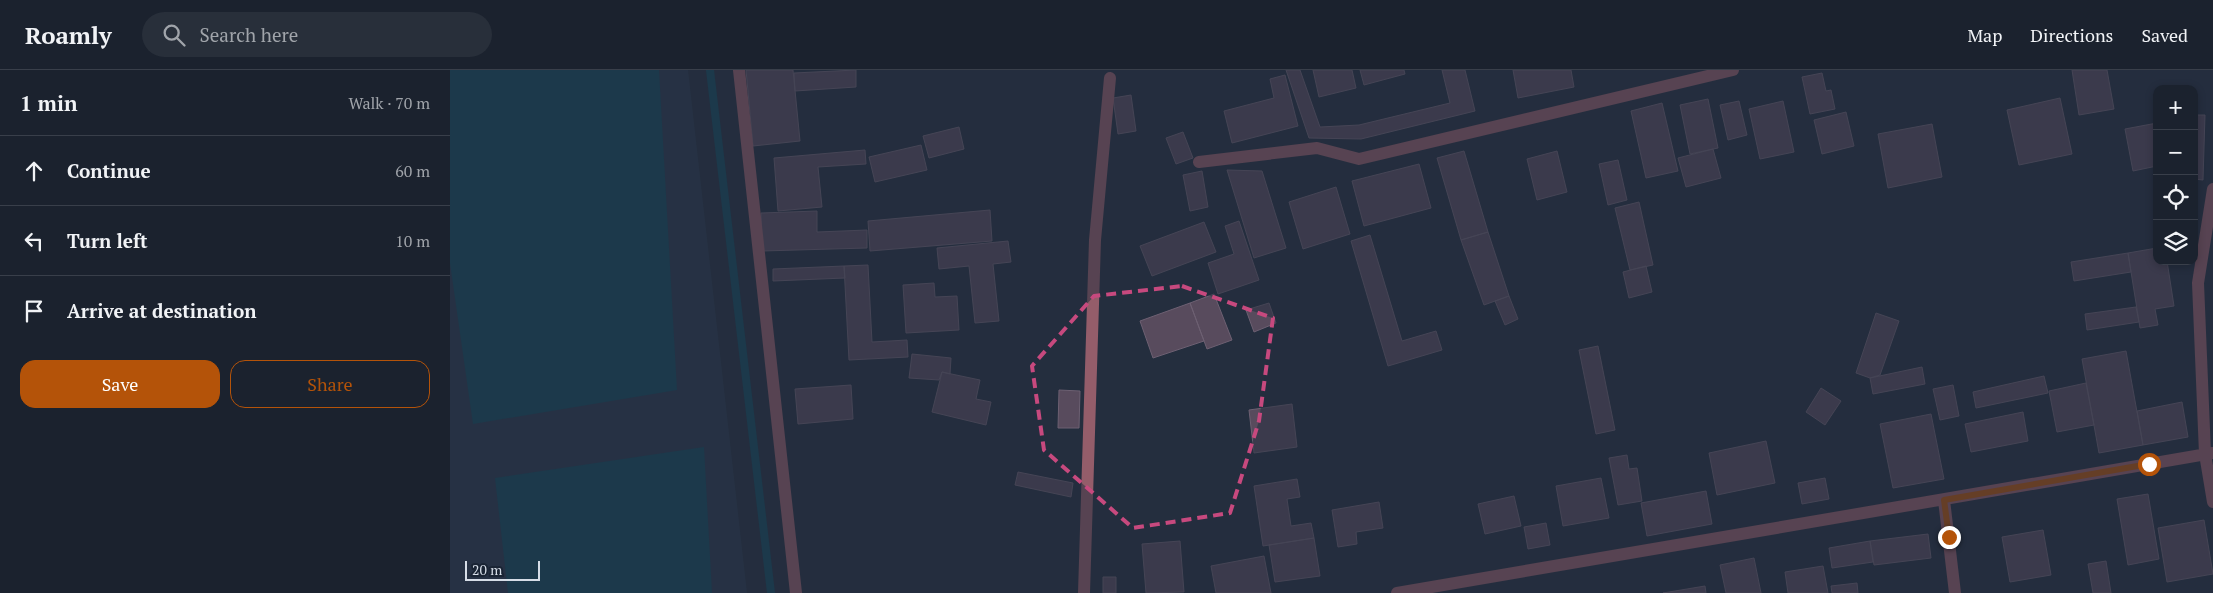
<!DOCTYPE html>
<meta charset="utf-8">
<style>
body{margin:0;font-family:"PT Serif",serif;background:#282f3a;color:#f1f3f6}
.controls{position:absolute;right:15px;top:15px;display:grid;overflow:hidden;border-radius:10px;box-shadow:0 2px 8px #0003}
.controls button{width:45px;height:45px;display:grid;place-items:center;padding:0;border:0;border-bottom:1px solid #393f4a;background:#1b222e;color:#f1f3f6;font:25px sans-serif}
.scale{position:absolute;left:15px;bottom:12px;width:75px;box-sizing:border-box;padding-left:5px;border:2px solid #d6dde7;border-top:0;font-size:14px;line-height:18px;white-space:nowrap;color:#d6dde7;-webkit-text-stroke:4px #1a2434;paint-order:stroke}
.stop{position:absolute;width:15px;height:15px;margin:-11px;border:4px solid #b45309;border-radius:50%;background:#fff}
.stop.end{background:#b45309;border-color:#fff;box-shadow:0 1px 5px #0008}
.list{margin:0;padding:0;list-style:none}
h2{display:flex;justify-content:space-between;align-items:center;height:65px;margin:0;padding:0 20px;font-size:21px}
h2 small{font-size:16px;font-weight:400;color:#a0a4aa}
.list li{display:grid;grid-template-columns:32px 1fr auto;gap:15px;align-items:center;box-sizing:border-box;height:70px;padding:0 20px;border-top:1px solid #393f4a}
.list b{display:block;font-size:19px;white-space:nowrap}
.list em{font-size:16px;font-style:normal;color:#a0a4aa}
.actions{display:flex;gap:10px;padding:15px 20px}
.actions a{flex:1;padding:11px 0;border:1px solid #b45309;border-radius:15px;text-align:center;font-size:18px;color:#b45309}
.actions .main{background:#b45309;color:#fff}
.icon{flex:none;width:28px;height:28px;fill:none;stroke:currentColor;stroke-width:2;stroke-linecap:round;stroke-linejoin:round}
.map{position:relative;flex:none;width:1763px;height:523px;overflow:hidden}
header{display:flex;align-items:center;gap:30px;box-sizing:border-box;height:70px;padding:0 25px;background:#1b222e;border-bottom:1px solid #393f4a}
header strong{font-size:24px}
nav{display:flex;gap:28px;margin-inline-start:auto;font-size:18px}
.search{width:350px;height:45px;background:#282f3a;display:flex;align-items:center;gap:12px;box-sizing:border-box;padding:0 18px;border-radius:28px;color:#a0a4aa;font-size:19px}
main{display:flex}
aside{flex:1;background:#1b222e}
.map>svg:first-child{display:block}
</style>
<header>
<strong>Roamly</strong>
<div class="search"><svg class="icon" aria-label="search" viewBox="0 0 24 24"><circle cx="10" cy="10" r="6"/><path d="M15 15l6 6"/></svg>Search here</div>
<nav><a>Map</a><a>Directions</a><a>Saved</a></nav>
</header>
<main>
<aside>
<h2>1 min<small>Walk · 70 m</small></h2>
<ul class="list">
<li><svg class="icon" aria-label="ahead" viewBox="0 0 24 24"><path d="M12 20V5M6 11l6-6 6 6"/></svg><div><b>Continue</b></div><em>60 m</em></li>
<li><svg class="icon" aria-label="left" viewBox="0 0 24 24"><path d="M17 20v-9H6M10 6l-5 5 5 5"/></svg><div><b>Turn left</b></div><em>10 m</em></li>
<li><svg class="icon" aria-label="arrive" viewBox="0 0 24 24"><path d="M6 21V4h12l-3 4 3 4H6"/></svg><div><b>Arrive at destination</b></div></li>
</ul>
<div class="actions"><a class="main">Save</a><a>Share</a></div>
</aside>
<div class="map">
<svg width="1763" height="523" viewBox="0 0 1763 523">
<rect width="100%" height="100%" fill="#242e3e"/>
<path fill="#29374c" d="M 0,0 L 238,0 L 297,523 L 0,523 Z"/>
<path fill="#12475b" d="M 0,0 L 209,0 L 227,320 L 23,354 L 0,193 Z
M 254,377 L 262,523 L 58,523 L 45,408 Z"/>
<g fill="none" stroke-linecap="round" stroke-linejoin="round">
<path stroke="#12475b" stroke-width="8" d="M 260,0 L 321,523"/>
</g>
<path fill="#584b5d" stroke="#6d6072" d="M 296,0 L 343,0 L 350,71 L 303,76 Z
M 406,0 L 406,17 L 345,21 L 344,3 Z
M 836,0 L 850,0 L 870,57 L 909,55 L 1000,33 L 992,0 L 1015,0 L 1025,41 L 911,69 L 859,68 Z
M 863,0 L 902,0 L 906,18 L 869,27 Z
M 910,0 L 954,0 L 955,4 L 914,15 Z
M 1063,0 L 1121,0 L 1124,17 L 1068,28 Z
M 1622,0 L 1657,0 L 1664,39 L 1629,45 Z
M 1372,3 L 1376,21 L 1381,20 L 1385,39 L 1360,44 L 1352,7 Z
M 835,5 L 848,56 L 782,73 L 774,41 L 824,28 L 820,9 Z
M 681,25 L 686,61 L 668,64 L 663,28 Z
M 1610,28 L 1622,84 L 1569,95 L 1557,40 Z
M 1258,29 L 1268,78 L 1240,84 L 1230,35 Z
M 1289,31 L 1297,65 L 1278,70 L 1270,35 Z
M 1333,31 L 1344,82 L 1310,89 L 1299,39 Z
M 1212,33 L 1228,101 L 1196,108 L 1181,41 Z
M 1396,42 L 1404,76 L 1372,84 L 1364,50 Z
M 1744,45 L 1755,45 L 1753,110 L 1744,109 Z
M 1707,53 L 1707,96 L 1683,101 L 1675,59 Z
M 1482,54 L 1492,107 L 1438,118 L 1428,64 Z
M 509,57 L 514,79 L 479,88 L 473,66 Z
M 733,62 L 743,88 L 726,94 L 716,68 Z
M 471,75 L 477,100 L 425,112 L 419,87 Z
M 1263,79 L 1271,108 L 1236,117 L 1228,88 Z
M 415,80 L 416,94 L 368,97 L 372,137 L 328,141 L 324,88 Z
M 1014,81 L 1038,162 L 1011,170 L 987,88 Z
M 1107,81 L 1117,122 L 1087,130 L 1077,89 Z
M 1168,90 L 1177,130 L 1158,135 L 1149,94 Z
M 969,94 L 981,138 L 914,156 L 902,111 Z
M 777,100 L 812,101 L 836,178 L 804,188 Z
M 752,101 L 758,137 L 740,141 L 733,105 Z
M 886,117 L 900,164 L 853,179 L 839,132 Z
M 1189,132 L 1203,195 L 1180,200 L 1165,138 Z
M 540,140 L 542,171 L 420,181 L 418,151 Z
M 367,141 L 367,162 L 417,160 L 417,178 L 312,181 L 311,143 Z
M 789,151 L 809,210 L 768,224 L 758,193 L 784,184 L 775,156 Z
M 754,152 L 766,182 L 702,206 L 690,176 Z
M 1038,162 L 1059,226 L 1034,235 L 1011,170 Z
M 920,165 L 952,271 L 986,261 L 992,280 L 938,296 L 901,171 Z
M 558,171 L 561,192 L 543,194 L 549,251 L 525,253 L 519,196 L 489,199 L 487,178 Z
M 1707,178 L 1707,191 L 1717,191 L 1724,236 L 1705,239 L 1708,255 L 1690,258 L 1678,183 Z
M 1678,183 L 1681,202 L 1624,211 L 1621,192 Z
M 418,195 L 422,272 L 457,270 L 458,287 L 399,290 L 394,196 Z
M 394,196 L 395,208 L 323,211 L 323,199 Z
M 1196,196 L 1202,222 L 1179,228 L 1173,202 Z
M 484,213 L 485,227 L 507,226 L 509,260 L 456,263 L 453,215 Z
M 764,224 L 782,270 L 757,279 L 740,233 Z
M 1059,226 L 1068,249 L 1055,255 L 1045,231 Z
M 740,233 L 754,271 L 703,288 L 690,251 Z
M 819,233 L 826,253 L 804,262 L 796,240 Z
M 1686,237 L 1689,252 L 1637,260 L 1635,244 Z
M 1426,243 L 1449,251 L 1430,305 L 1420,308 L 1406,303 Z
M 1148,276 L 1165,360 L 1146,364 L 1129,280 Z
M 1676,281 L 1693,375 L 1649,383 L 1632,289 Z
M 462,284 L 501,288 L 500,304 L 492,302 L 489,310 L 459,308 Z
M 1472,297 L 1475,314 L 1423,324 L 1420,308 Z
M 492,302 L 530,310 L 526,329 L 541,332 L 536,355 L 482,342 Z
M 1594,306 L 1598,323 L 1526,338 L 1523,322 Z
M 1636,313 L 1644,355 L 1607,362 L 1599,321 Z
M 401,315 L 403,349 L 348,354 L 345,319 Z
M 1503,315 L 1509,346 L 1490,350 L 1483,319 Z
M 1371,318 L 1391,331 L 1375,355 L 1356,342 Z
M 609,320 L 630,321 L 629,358 L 608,358 Z
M 1732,332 L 1738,367 L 1693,375 L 1687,341 Z
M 842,334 L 847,377 L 804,383 L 799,340 Z
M 1573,342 L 1578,371 L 1521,382 L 1515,354 Z
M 1481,344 L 1494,409 L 1443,418 L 1430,354 Z
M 1316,371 L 1325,413 L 1267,425 L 1259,383 Z
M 1177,385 L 1179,399 L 1187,398 L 1192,431 L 1168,435 L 1159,388 Z
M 568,402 L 623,413 L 621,427 L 565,415 Z
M 1151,408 L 1159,448 L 1113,456 L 1106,416 Z
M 1375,408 L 1379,429 L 1352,434 L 1348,413 Z
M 847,409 L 850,427 L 837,429 L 841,456 L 861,453 L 864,468 L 813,476 L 804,416 Z
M 1256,421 L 1262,454 L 1197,466 L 1191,433 Z
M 1698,424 L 1709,489 L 1678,495 L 1667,429 Z
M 1064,426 L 1071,456 L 1035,464 L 1028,434 Z
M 929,432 L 933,458 L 906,462 L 907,474 L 888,477 L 882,440 Z
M 1754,450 L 1763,504 L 1717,512 L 1708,458 Z
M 1096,453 L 1100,475 L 1078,479 L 1074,457 Z
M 1593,460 L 1601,505 L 1560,512 L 1552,467 Z
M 1478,464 L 1481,488 L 1424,495 L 1420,471 Z
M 864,468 L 870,506 L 825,512 L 819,475 Z
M 730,471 L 734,522 L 696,523 L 692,474 Z
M 1420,471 L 1423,492 L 1382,498 L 1379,478 Z
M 814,486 L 821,523 L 766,523 L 761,496 Z
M 1304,488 L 1311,523 L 1276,523 L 1270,495 Z
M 1656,491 L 1661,523 L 1643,523 L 1638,494 Z
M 1373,496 L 1378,523 L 1338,523 L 1335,502 Z
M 653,507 L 666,507 L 666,523 L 653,523 Z
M 1407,513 L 1408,523 L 1382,523 L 1381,516 Z
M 1255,516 L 1256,523 L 1213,523 Z"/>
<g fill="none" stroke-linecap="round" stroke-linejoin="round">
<path stroke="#945d6a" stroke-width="12" d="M 289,0 L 346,523
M 749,92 L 867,78 L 909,89 L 1283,0
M 1763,119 L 1748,213 L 1755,384 L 1763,432
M 1494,430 L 1505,523
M 634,523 L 645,170 L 660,8
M 947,523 L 1763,383"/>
</g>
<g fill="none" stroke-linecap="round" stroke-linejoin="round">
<path stroke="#b45309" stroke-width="6" d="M 1499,467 L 1494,430 L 1699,394"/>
</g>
<path d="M0 0H1763V523H0ZM 732,216 L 823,248 L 809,351 L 780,443 L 683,458 L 594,380 L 582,296 L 644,226 Z" fill="#242e3e" fill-opacity=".55" fill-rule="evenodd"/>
<path fill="none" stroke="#c7497e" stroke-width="4" stroke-dasharray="10 6" stroke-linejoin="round" d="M 732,216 L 823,248 L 809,351 L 780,443 L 683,458 L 594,380 L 582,296 L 644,226 Z"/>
</svg>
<div class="controls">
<button>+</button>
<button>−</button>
<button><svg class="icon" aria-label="locate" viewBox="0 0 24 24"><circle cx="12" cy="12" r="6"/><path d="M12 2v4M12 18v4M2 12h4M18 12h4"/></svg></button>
<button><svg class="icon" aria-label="layers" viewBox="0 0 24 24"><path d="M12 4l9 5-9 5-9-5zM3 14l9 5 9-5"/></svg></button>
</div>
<div class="scale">20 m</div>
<div class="stop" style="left:1699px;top:394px"></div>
<div class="stop end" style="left:1499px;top:467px"></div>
</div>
</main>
